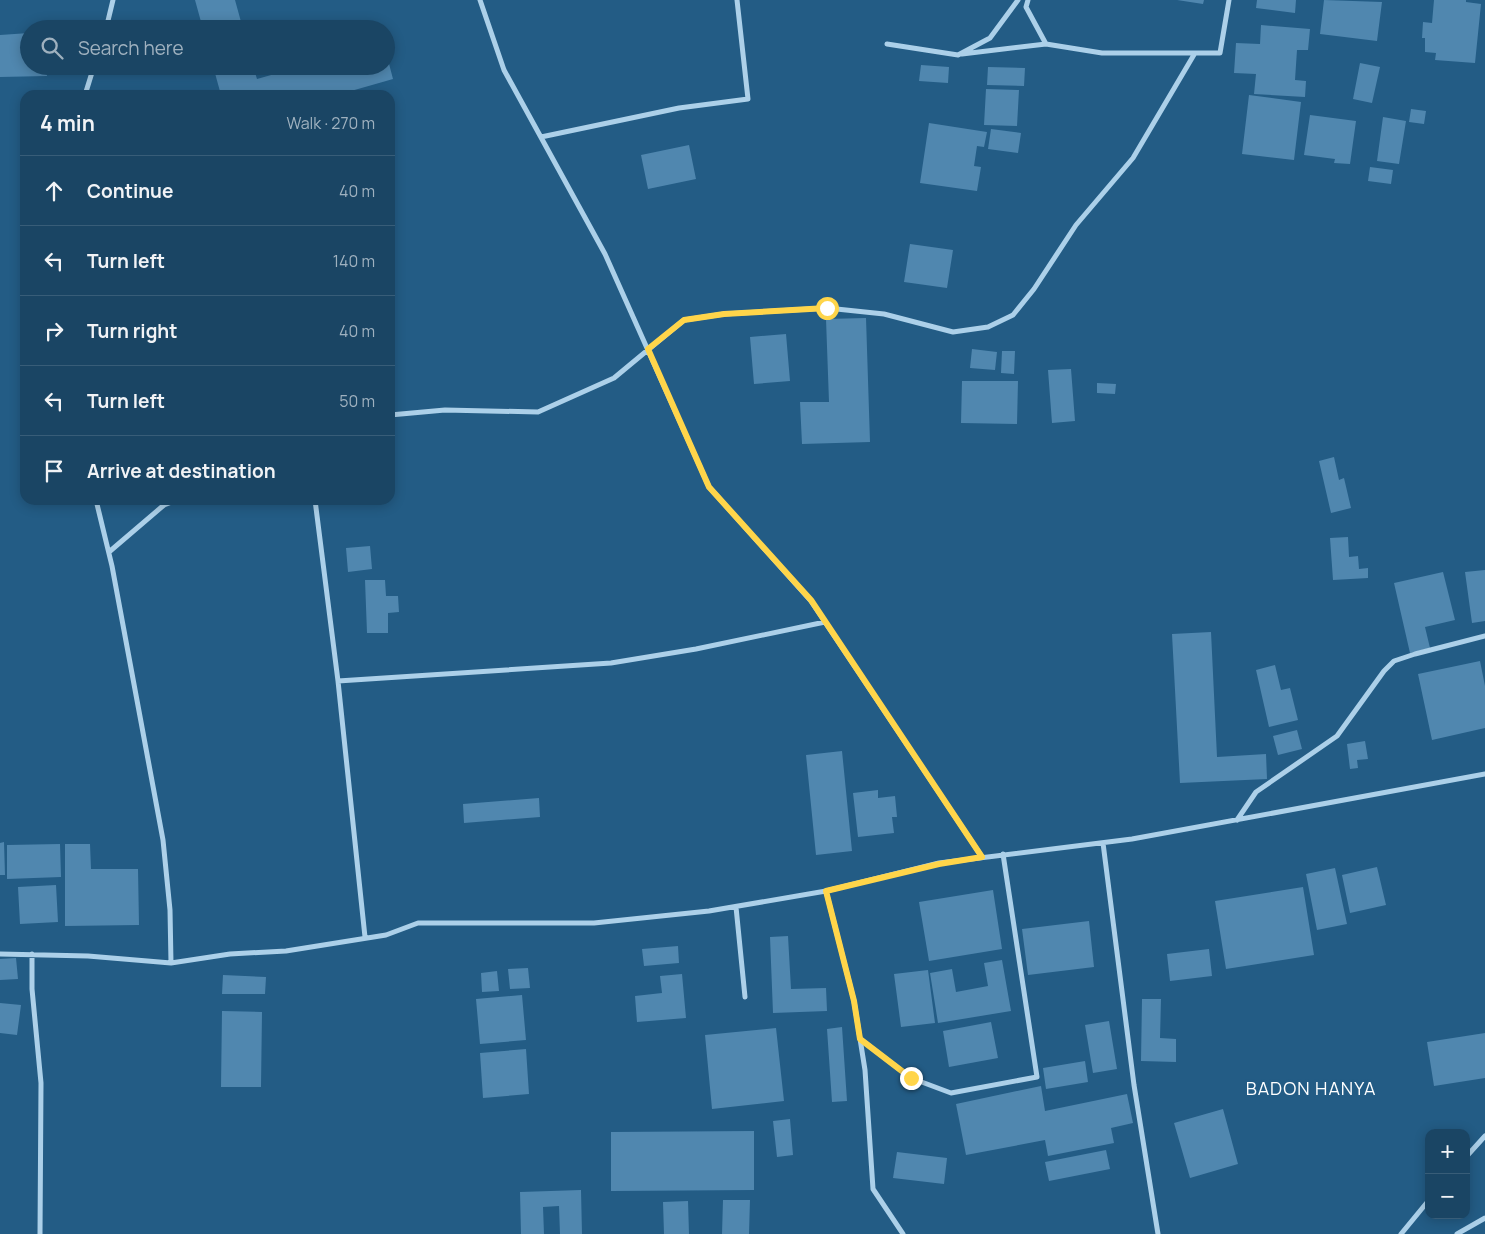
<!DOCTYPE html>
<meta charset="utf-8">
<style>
body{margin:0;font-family:Manrope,sans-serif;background:#274f6d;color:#f1f3f6}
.controls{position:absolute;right:15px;bottom:15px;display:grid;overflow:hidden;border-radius:10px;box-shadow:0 2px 12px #0003}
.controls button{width:45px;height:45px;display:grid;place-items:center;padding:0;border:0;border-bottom:1px solid #385d78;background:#1a4564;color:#f1f3f6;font:25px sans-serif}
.stop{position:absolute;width:15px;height:15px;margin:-11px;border:4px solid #ffd54a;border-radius:50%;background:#fff}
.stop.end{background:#ffd54a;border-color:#fff;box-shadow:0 1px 5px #0008}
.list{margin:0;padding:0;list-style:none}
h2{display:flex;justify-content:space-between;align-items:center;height:65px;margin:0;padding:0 20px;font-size:21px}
h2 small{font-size:16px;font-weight:400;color:#9fb1bf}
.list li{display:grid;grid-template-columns:32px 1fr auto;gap:15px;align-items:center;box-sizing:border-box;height:70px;padding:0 20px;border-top:1px solid #385d78}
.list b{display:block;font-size:19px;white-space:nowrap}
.list em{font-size:16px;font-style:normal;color:#9fb1bf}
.icon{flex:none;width:28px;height:28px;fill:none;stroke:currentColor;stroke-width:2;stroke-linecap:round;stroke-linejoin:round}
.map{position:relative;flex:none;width:1485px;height:1234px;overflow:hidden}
.search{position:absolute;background:#1a4564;box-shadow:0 2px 12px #0003;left:20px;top:20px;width:375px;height:55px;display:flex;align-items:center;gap:12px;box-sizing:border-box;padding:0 18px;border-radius:28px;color:#9fb1bf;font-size:19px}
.panel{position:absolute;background:#1a4564;box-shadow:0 2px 12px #0003;left:20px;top:90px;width:375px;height:415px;border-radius:15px}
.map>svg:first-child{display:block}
</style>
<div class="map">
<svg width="1485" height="1234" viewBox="0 0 1485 1234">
<rect width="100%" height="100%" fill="#235c85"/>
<path fill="#5087af" d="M 195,0 L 235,0 L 243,29 L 203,29 Z
M 1177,0 L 1204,0 L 1203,4 Z
M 1257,0 L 1296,0 L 1295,13 L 1256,8 Z
M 1324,0 L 1382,2 L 1377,41 L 1320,34 Z
M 1434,0 L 1466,0 L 1466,2 L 1481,4 L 1475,63 L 1435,60 L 1436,53 L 1425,52 L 1425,38 L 1422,38 L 1423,22 L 1432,23 Z
M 1261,25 L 1310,29 L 1308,50 L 1297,50 L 1295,80 L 1306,81 L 1305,97 L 1254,94 L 1256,74 L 1234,73 L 1236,43 L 1260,44 Z
M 29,33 L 29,66 L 46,66 L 47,76 L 0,77 L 0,35 Z
M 387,56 L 393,79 L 337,95 L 221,95 L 213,66 L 253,66 L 257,79 L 303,66 L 386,66 Z
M 1360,63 L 1380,67 L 1372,103 L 1353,99 Z
M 921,65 L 949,67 L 948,83 L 919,81 Z
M 988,67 L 1025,68 L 1024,86 L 987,85 Z
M 986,89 L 1019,90 L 1017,126 L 984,125 Z
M 1249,95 L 1301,102 L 1294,160 L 1242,154 Z
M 1411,109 L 1426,111 L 1424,124 L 1409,122 Z
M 1310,115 L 1356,121 L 1350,164 L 1334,163 L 1335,159 L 1304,155 Z
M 1383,117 L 1406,121 L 1399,164 L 1377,161 Z
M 929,123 L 987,132 L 984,147 L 977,146 L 974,166 L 981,167 L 977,191 L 920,183 Z
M 991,129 L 1021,133 L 1018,153 L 988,149 Z
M 689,145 L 696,179 L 648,189 L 641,155 Z
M 1370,167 L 1393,170 L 1391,184 L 1368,181 Z
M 910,244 L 953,250 L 947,288 L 904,282 Z
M 866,318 L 870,442 L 802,444 L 800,402 L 829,402 L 826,319 Z
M 786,334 L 790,381 L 754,384 L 750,337 Z
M 972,349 L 997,352 L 995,370 L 970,368 Z
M 1002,351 L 1015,351 L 1014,374 L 1001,373 Z
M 1071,369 L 1075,421 L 1052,423 L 1048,370 Z
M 962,381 L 1018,381 L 1017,424 L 961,423 Z
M 1097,383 L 1116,384 L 1115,394 L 1097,393 Z
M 1334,457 L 1339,480 L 1344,478 L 1351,508 L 1331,513 L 1319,461 Z
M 1348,537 L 1349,557 L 1358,556 L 1359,569 L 1368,568 L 1368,578 L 1333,580 L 1330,538 Z
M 370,546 L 372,569 L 348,572 L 346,548 Z
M 1485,570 L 1485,621 L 1472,623 L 1465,572 Z
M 1443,572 L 1455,620 L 1425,627 L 1430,648 L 1410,653 L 1394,583 Z
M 365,580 L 385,580 L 386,596 L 398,596 L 399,612 L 388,613 L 388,633 L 367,633 Z
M 1211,632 L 1217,757 L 1266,754 L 1267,779 L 1180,783 L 1172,634 Z
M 1480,661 L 1485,686 L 1485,728 L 1432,740 L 1418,674 Z
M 1275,665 L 1281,690 L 1290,688 L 1298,720 L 1269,727 L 1256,670 Z
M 1297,730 L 1302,749 L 1278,755 L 1273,736 Z
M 1365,741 L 1368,759 L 1357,760 L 1358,768 L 1350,769 L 1347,744 Z
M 842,751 L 852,851 L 816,855 L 806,755 Z
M 878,790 L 878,798 L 895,796 L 897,817 L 892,817 L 894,833 L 858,837 L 853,793 Z
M 539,798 L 540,817 L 464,823 L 463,804 Z
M 4,842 L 5,875 L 0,875 L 0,843 Z
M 60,844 L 61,877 L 7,879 L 7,845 Z
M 65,844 L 90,844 L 91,869 L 138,869 L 139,925 L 65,926 Z
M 1377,867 L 1386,905 L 1350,913 L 1342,875 Z
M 1335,868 L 1347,924 L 1317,930 L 1306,874 Z
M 56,885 L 58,922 L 20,924 L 18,887 Z
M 1303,887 L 1314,955 L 1226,969 L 1215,901 Z
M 993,890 L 1002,949 L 929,961 L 919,902 Z
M 1089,921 L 1094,967 L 1028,975 L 1022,929 Z
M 788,936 L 791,989 L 826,988 L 827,1011 L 773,1013 L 770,937 Z
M 678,946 L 679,963 L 644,966 L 642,949 Z
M 1209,949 L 1212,976 L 1170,981 L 1167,954 Z
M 16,958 L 18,979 L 0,980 L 0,959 Z
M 1002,960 L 1011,1011 L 938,1023 L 930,973 L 952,969 L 956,992 L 988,986 L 984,963 Z
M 528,968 L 530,988 L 510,989 L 508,969 Z
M 928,970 L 935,1023 L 901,1027 L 894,974 Z
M 497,971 L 499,991 L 482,992 L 481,973 Z
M 682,974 L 686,1018 L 637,1022 L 635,996 L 662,993 L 660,976 Z
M 223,975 L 266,977 L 265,994 L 222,994 Z
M 522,995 L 526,1040 L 480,1044 L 476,999 Z
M 1142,999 L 1161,999 L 1160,1038 L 1176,1039 L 1176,1062 L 1141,1061 Z
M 0,1003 L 21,1005 L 17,1035 L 0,1033 Z
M 222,1011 L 262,1012 L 261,1087 L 221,1087 Z
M 1109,1021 L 1117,1069 L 1093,1073 L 1085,1025 Z
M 991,1022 L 998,1058 L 949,1067 L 943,1031 Z
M 842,1027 L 847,1101 L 832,1102 L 827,1029 Z
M 776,1028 L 784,1101 L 712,1109 L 705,1035 Z
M 1485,1033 L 1485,1078 L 1434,1086 L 1427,1042 Z
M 526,1049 L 529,1094 L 483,1098 L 480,1053 Z
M 1085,1061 L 1088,1082 L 1046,1089 L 1043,1068 Z
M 1041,1086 L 1045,1111 L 1127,1094 L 1133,1123 L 1111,1128 L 1114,1143 L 1048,1156 L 1045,1140 L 966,1155 L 956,1104 Z
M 1223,1109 L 1238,1164 L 1190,1178 L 1174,1123 Z
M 790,1119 L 793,1155 L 777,1157 L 773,1121 Z
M 754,1131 L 754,1190 L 611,1191 L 611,1132 Z
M 1106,1150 L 1110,1169 L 1049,1181 L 1045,1162 Z
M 897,1152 L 947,1158 L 944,1184 L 893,1178 Z
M 581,1190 L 582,1234 L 560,1234 L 559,1206 L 543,1207 L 544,1234 L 521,1234 L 520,1192 Z
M 723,1200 L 750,1200 L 749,1234 L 722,1234 Z
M 688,1201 L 689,1234 L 664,1234 L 663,1202 Z"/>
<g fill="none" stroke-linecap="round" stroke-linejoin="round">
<path stroke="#acd0e9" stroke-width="5" d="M 480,0 L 504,70 L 605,254 L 709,487 L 811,601 L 982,857
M 1028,0 L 1026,7 L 1046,44 L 1102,53 L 1220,53 L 1229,0
M 106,29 L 113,0
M 887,44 L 958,55 L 990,38 L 1018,0
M 962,54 L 1046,44
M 85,95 L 94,66
M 541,137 L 679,108 L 748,99 L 737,0
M 390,415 L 445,410 L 538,412 L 614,378 L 684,320 L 724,314 L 827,308 L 884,314 L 953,332 L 988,327 L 1013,315 L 1034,289 L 1076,225 L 1133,158 L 1195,53
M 96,500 L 112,566 L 163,840 L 170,910 L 171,963
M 315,500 L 338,681 L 365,937
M 109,552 L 164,505 L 177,500
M 338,681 L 611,663 L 696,649 L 825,622
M 1237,820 L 1256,792 L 1337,736 L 1384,671 L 1394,661 L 1415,654 L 1485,636
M 1103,843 L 1134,1085 L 1158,1234
M 826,891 L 854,1001 L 865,1070 L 873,1189 L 903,1234
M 736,907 L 745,997
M 0,954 L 88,956 L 171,963 L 230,954 L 286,951 L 386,935 L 418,923 L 594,923 L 709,911 L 826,891 L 939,863 L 1132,839 L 1485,774
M 32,954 L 32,989 L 41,1083 L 40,1234
M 860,1039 L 911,1078 L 951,1093 L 1037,1077 L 1003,854
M 1466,1157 L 1485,1136
M 1401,1234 L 1429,1200
M 1457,1234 L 1485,1218"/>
</g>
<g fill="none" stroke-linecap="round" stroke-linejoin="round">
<path stroke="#ffd54a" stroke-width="6" d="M 827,308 L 724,314 L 684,320 L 648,349 L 709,487 L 811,600 L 982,857 L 939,864 L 826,891 L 854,1001 L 860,1039 L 911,1078"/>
</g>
<g text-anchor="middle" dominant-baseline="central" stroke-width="5" stroke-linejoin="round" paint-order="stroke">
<g font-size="18" letter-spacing="1" fill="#fff" stroke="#235c85">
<text x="1311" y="1088">BADON HANYA</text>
</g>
</g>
</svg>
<div class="controls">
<button>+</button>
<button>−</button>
</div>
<div class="stop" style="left:827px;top:308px"></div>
<div class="stop end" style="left:911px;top:1078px"></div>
<div class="search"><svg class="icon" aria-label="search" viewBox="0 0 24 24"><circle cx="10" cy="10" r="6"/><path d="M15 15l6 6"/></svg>Search here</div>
<section class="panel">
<h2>4 min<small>Walk · 270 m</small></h2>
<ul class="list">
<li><svg class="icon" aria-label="ahead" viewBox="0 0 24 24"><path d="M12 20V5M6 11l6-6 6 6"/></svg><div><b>Continue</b></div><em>40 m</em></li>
<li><svg class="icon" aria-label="left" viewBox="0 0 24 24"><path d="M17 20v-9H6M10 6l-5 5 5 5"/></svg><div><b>Turn left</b></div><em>140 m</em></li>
<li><svg class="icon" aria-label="right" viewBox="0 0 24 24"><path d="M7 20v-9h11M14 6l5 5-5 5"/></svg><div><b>Turn right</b></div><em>40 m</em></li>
<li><svg class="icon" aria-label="left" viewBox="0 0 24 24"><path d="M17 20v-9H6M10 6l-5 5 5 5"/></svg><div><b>Turn left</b></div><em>50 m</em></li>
<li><svg class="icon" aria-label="arrive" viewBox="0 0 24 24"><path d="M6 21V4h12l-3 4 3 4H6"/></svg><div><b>Arrive at destination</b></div></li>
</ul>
</section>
</div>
